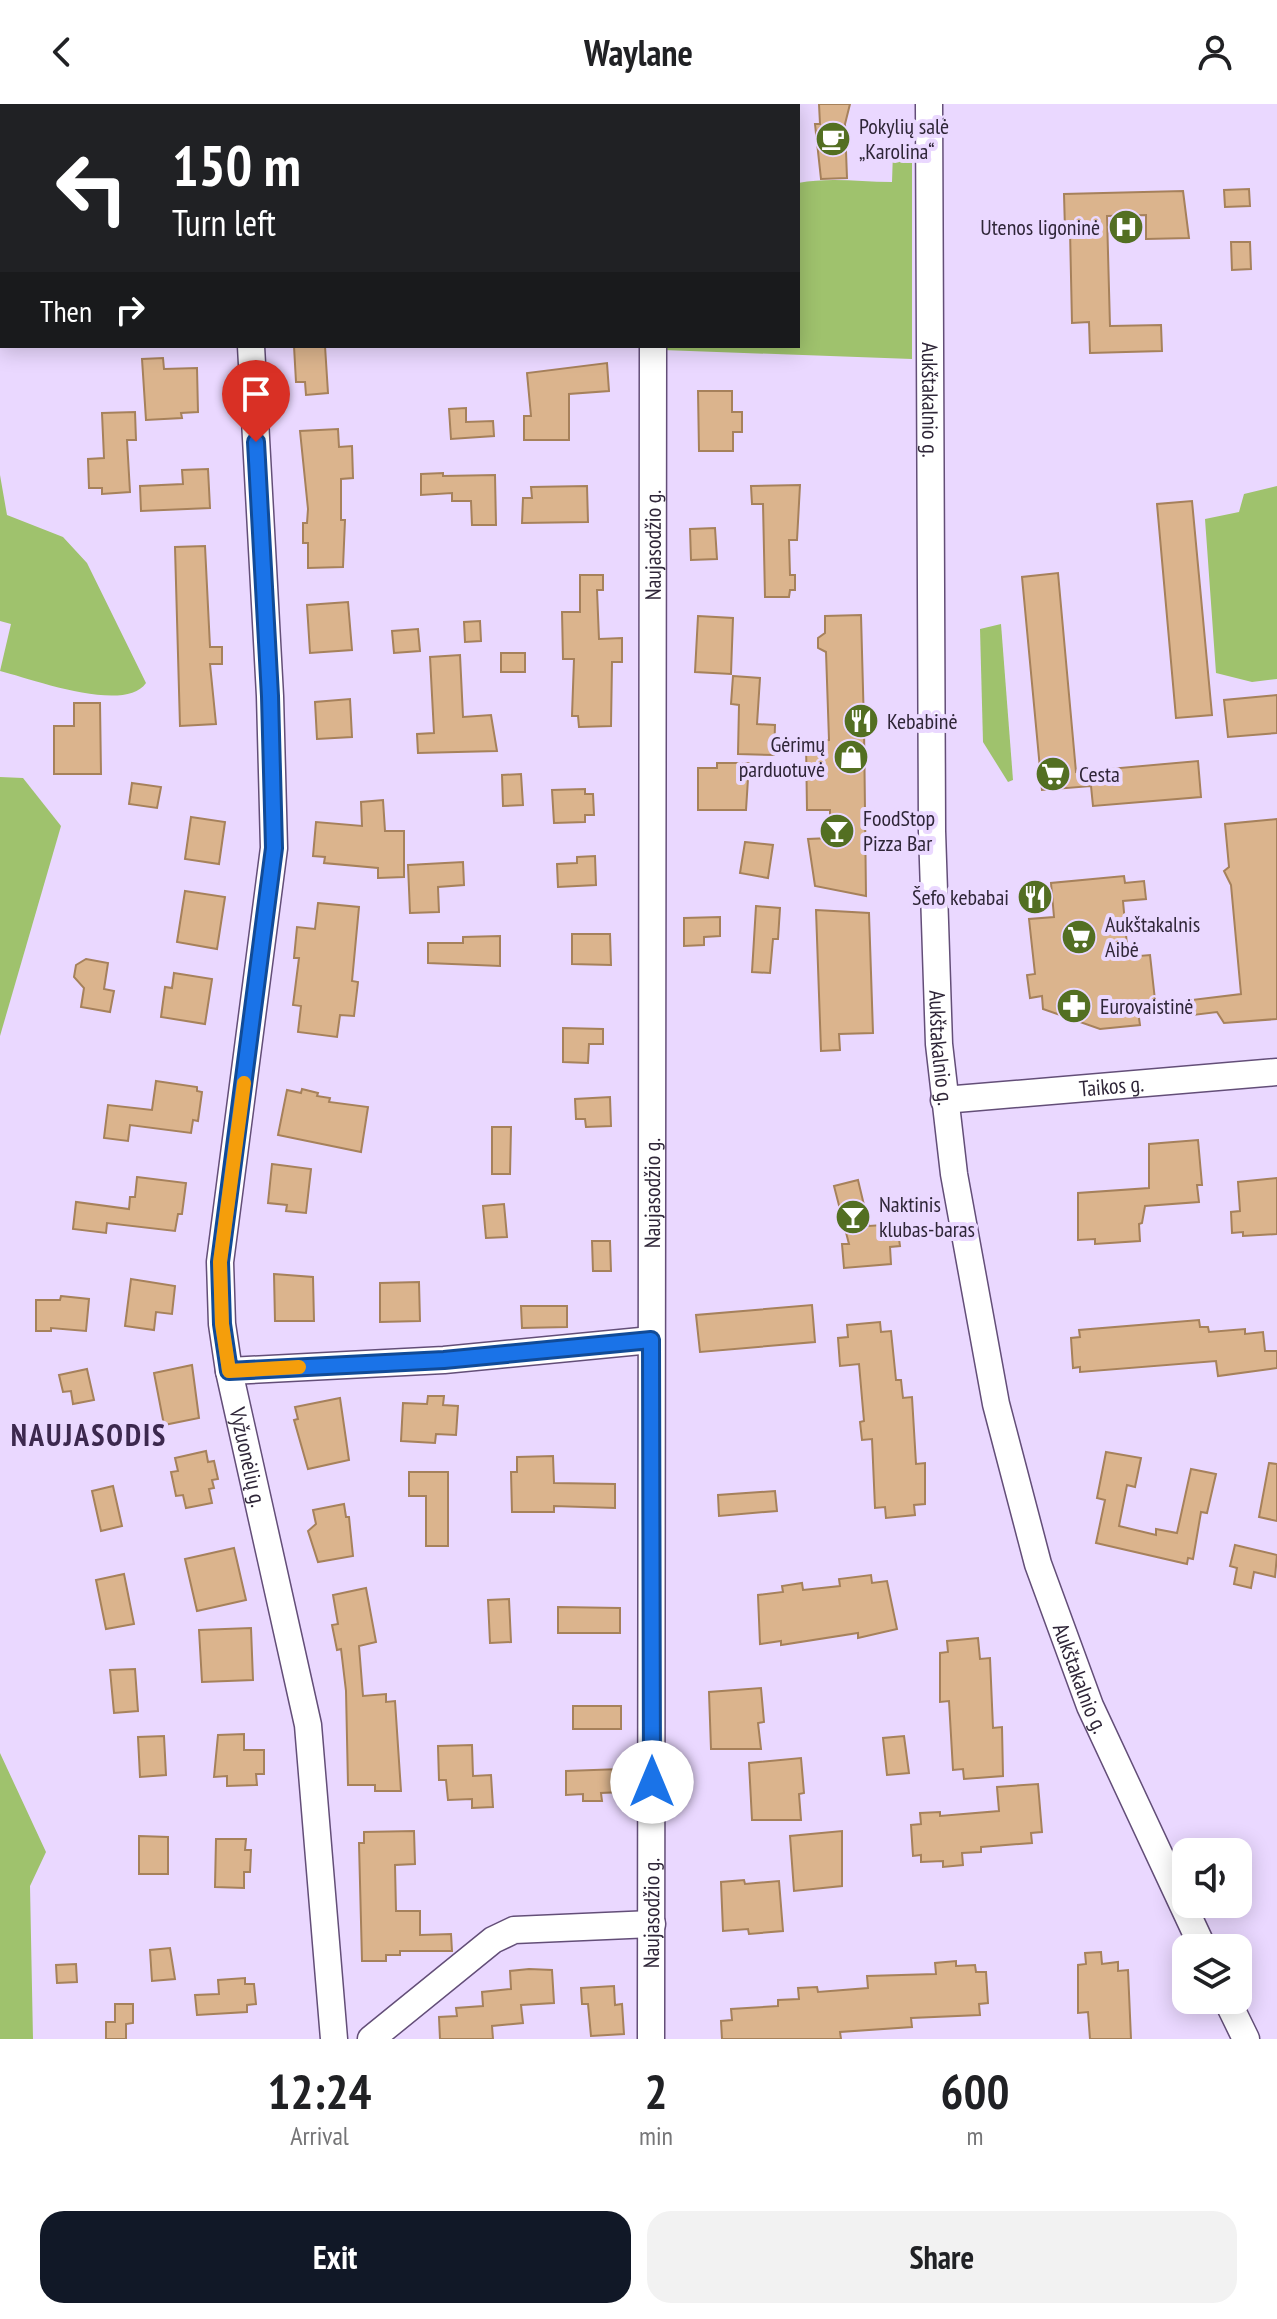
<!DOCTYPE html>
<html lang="en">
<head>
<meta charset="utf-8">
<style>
	:root { --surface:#fff; --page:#f2f2f2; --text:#202124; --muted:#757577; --accent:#111827 }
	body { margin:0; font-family:"PT Sans Narrow",sans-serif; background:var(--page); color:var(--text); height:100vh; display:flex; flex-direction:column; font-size:30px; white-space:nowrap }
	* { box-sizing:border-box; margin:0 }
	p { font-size:26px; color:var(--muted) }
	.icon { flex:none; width:44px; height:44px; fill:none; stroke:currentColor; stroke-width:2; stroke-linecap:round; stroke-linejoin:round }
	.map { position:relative; height:1935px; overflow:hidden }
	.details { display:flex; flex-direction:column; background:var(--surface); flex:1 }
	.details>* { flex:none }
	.banner { position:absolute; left:0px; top:0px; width:800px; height:244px; box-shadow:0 4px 20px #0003; background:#202124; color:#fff; overflow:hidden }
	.controls { position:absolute; left:1172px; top:1734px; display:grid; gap:16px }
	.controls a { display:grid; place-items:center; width:80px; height:80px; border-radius:16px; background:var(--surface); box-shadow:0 4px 20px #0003; font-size:40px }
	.pin { position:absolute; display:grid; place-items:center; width:68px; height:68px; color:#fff; margin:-82px -34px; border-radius:50% 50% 50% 0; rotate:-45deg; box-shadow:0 0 8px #0007 }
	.pin .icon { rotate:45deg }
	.me { position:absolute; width:88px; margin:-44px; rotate:0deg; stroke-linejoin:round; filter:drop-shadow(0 0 6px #0008) }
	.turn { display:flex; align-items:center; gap:28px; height:168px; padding:0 40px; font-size:36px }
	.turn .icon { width:104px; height:104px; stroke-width:2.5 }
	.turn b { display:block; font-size:56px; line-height:68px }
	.then { display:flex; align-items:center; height:76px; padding:0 40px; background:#0003; gap:16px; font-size:30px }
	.eta { display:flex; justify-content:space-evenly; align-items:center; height:136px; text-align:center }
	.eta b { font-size:48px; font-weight:700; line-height:56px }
	.primary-button { display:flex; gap:16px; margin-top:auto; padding:16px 40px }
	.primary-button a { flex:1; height:92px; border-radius:24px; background:var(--accent); color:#fff; font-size:32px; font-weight:700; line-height:92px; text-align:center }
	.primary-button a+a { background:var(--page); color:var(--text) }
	header { display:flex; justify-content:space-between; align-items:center; height:104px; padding:0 40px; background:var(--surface); font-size:36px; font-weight:700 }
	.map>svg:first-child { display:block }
</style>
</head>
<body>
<header><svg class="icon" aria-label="back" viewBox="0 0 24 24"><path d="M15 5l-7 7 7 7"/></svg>Waylane<svg class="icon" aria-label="person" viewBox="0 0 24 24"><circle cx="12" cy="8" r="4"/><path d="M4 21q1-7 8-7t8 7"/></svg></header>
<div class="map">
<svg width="1277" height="1935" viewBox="0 0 1277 1935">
	<rect width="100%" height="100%" fill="#ead8ff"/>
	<!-- green -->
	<g fill="#9fc26d">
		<path d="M902 44 912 46V255L663 246V242H798V79C831 73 859 78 892 78L893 48Z"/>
		<path d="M0 371 7 411 63 433 87 459 146 579C125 610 32 575 0 567L11 520 0 517Z"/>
		<path d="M1277 382V575L1252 578 1216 569 1205 415 1239 408 1244 390Z"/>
		<path d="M1001 520 1013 676 1008 678 983 638 980 525Z"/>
		<path d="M0 673 23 674 61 722 0 932Z"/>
		<path d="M0 1649 46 1748 30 1782 33 1935H0Z"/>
	</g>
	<!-- building -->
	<g fill="#dbb48d" stroke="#a6815b" stroke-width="2">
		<path d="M819 0H850L845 20 847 74 821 75 815 20H820Z"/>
		<path d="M1249 85 1250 102 1225 103 1224 86Z"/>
		<path d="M1183 87 1189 134 1146 135V111L1107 112 1110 222 1161 221 1162 247 1090 249 1089 218 1072 219 1070 126H1065L1064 90Z"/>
		<path d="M1231 138H1250L1251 165 1232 166Z"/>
		<path d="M294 242H325L328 289 306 291 305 278H296Z"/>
		<path d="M163 254 164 265 197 264 198 308 181 309 182 314 146 316 142 255Z"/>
		<path d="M607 259 609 287 569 290V336H524V312H531L527 269Z"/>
		<path d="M698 287H732V308H742V328H733V347H699Z"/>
		<path d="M466 304V318L493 317 494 332 451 335 449 305Z"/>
		<path d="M135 308 136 336H127L130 388 102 390V384H89L88 355 104 354 102 309Z"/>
		<path d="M338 325 339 343 352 342 353 374 341 375V416H345L343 463 308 464V439H303V419H307L308 405 300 327Z"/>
		<path d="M208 365 210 404 141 407 140 382 183 380 182 366Z"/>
		<path d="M443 369V372L495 371 496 421H472L471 397H452V389L421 391V370Z"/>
		<path d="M800 381 797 436H789L790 471H795V486H790L789 493H765L763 400H752L751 382Z"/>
		<path d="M587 382 588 418 522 419 523 394H532L531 383Z"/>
		<path d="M1192 397 1212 611 1176 614 1157 400Z"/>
		<path d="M715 424 717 455 691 456 690 425Z"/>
		<path d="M205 442 210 543H222V560H210L216 620 180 622 175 443Z"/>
		<path d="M1058 469 1076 668 1198 657 1201 693 1093 702 1091 682 1042 686 1022 473Z"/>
		<path d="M580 471H603V486H597L599 535 622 534V558H612L611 622 579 623 578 612H572L574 555H563L562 508H580Z"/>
		<path d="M348 498 352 546 310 549 307 501Z"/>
		<path d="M861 511 864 622 866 792 815 782 808 735 830 734V706H807L806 637 829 636 826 548 818 544V534L825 529V512Z"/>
		<path d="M698 512 733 514 731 570 695 568Z"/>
		<path d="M480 517 481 537 465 538 464 518Z"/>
		<path d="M418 525 420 547 394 549 392 527Z"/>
		<rect x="501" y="549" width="24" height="19"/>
		<path d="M460 551 463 613 491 611 497 647 418 649 417 630 434 629 430 553Z"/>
		<path d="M733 572 760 574 757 620 775 621 774 651 738 650 739 601 731 600Z"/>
		<path d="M1277 591V629L1228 633 1224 596Z"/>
		<path d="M350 595 352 633 317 635 315 598Z"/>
		<path d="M74 599H100L101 670H54V622H74Z"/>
		<path d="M717 659H749L746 706H698V664H717Z"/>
		<path d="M521 670 523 701 503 702 502 671Z"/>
		<path d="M132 679 161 683 157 704 129 700Z"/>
		<path d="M585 685V690H593L594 711H585V718L554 719 552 686Z"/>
		<path d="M383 696 385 727H404V773L378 774V764L324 759 325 753 313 752 316 718 362 722 361 698Z"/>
		<path d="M191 713 225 718 219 760 185 755Z"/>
		<path d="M1277 715V915L1224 919 1217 908 1185 912 1183 897 1241 890 1231 781 1224 767 1229 763 1225 720Z"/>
		<path d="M745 738 773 741 768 774 740 769Z"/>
		<path d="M595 752 596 781 558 783 557 760 577 759V753Z"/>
		<path d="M463 758 464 781 438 783 439 808 410 809 408 761Z"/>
		<path d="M1124 772 1125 779 1144 777 1146 795 1123 797 1128 853 1150 851 1156 905 1138 907 1140 921 1100 925 1043 905 1042 892 1030 894 1027 871 1035 870 1029 815 1054 813 1051 779Z"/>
		<path d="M185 787 225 793 217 845 177 838Z"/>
		<path d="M318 799 359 803 352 877 358 878 354 912 340 911 337 933 298 928 301 902 293 901 299 854H294L297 823 315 825Z"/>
		<path d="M756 802 780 804 778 835H773L770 869 752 868Z"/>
		<path d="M816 806 869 809 873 929 839 930 840 946 821 947Z"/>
		<path d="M720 813V832L704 833V841L684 842V814Z"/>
		<path d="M572 830H610L611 861 572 860Z"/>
		<path d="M500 832V862L428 859V839H463V833Z"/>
		<path d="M86 855 108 859 104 885 114 887 110 908 81 903 84 884 74 873 76 861Z"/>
		<path d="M174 869 212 875 205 920 161 913 165 883 172 884Z"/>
		<path d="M563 924 603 925V940H589L588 959 563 958Z"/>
		<path d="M156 977 197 983V987L202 988 198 1017 193 1016 191 1029 130 1021 128 1037 104 1034 108 1001 152 1006Z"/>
		<path d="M302 985 318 989 317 992 330 994 329 998 368 1003 361 1048 278 1031 287 986 301 989Z"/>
		<path d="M610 993 611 1022 586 1023 585 1015H576L575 995Z"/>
		<path d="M492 1023H511L510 1070H492Z"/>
		<path d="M1198 1036 1202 1081H1197L1199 1098 1145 1102 1142 1119 1139 1120 1140 1137 1095 1140V1135L1078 1136V1089L1149 1084V1040Z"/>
		<path d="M272 1060 311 1065 306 1109 286 1107 287 1101 268 1099Z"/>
		<path d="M137 1073 186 1079 182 1110H178L175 1127 107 1119 106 1129 73 1125 76 1098 129 1105 130 1093H135Z"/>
		<path d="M1277 1074V1130L1243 1132V1128L1232 1129 1231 1108 1240 1107 1238 1078Z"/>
		<path d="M858 1076 869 1122 897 1120 900 1142 890 1143 891 1160 844 1164 842 1140H849L834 1082Z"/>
		<path d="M504 1100 507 1133 486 1134 483 1102Z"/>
		<path d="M592 1137H610L611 1167H593Z"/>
		<path d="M274 1170 313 1173 314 1217H275Z"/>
		<path d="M131 1175 175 1182 172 1210 156 1208 154 1226 125 1222Z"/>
		<path d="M419 1178 420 1217 380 1218V1179Z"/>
		<path d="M61 1192 89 1195 86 1227 51 1224V1227H36V1196H60Z"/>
		<path d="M812 1201 815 1238 700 1248 696 1211Z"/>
		<path d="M521 1202H567V1223L522 1224Z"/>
		<path d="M1199 1216 1200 1223H1208L1209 1228 1245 1225V1230L1263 1228 1265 1247H1277V1264L1218 1272 1216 1257 1080 1268V1263L1073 1264 1071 1234 1080 1233 1079 1226Z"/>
		<path d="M880 1218 881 1228 891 1227 896 1276H901L903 1294 912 1293 916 1360 925 1359V1400L914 1401 915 1411 886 1414 885 1403 875 1404 872 1335 862 1336 860 1318 864 1317 859 1260 840 1262 838 1234 848 1233 847 1221Z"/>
		<path d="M192 1261 199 1314 164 1321 154 1269Z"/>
		<path d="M87 1265 94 1296 73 1300 71 1287 63 1288 59 1271Z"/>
		<path d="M428 1292H444L443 1301 458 1302 456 1331 436 1330 435 1339 401 1337 403 1299 427 1300Z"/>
		<path d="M340 1294 349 1356 308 1365 294 1316 298 1315 295 1303Z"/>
		<path d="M206 1347 208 1358 214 1357 218 1375 212 1376 214 1384 209 1385 212 1399 186 1404 183 1391 176 1392 171 1368 178 1367 175 1354Z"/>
		<path d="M1106 1348 1141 1354 1135 1383 1127 1381 1119 1422 1156 1431V1425L1177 1429 1191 1365 1216 1370 1207 1409 1201 1408 1193 1455 1188 1454 1187 1460 1096 1439 1105 1396 1097 1394Z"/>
		<path d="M553 1352 554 1379 615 1380V1404L554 1402V1408H512L511 1368H517V1353Z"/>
		<path d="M1269 1359 1277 1360V1417L1259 1413Z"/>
		<path d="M409 1368H448V1442H426V1392H409Z"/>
		<path d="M113 1382 122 1422 101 1427 92 1387Z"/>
		<path d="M775 1387 777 1407 719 1412 718 1391Z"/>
		<path d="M344 1400 346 1413H349L353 1452 318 1458 308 1427 316 1420 313 1406Z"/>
		<path d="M1235 1441 1277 1451 1275 1473 1254 1468 1251 1484 1234 1480 1237 1464 1230 1462Z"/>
		<path d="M234 1444 246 1496 197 1507 185 1455Z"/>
		<path d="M124 1470 134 1520 106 1525 96 1476Z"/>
		<path d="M871 1471 872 1479 887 1477 897 1525 858 1534V1529L781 1541V1537L760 1540 758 1491 783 1488 782 1482 802 1479 803 1486 840 1482 839 1475Z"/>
		<path d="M366 1484 376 1538 359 1542 363 1592 386 1590V1598L395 1597 401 1687H375V1681H348L346 1587 341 1545 337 1546 332 1521 338 1520 333 1491Z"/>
		<path d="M509 1495 511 1538 490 1539 488 1496Z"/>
		<path d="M558 1503 620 1504V1529H558Z"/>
		<path d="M251 1524 253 1576 202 1578 199 1526Z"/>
		<path d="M978 1534 980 1555 990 1554 993 1624 1002 1623 1003 1672 964 1675 963 1665 953 1666 949 1597 940 1598V1549L948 1548 947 1537Z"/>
		<path d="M135 1565 138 1607 114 1609 110 1566Z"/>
		<path d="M761 1584 764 1618 758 1619 761 1645H711L709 1588Z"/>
		<rect x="573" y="1602" width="48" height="23"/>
		<path d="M244 1630V1646H264V1670H256L257 1681 227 1682V1672L214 1673 218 1631Z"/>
		<path d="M164 1632 166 1671 140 1673 138 1633Z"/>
		<path d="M904 1632 909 1669 887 1671 883 1634Z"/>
		<path d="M472 1641 473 1672 491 1671 493 1703 472 1704V1695L448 1696 446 1676H439L438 1642Z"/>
		<path d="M801 1654 804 1689 799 1690 801 1716H752L749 1659Z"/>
		<path d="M621 1665 622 1688 601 1689 602 1697H583V1690L566 1691V1667Z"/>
		<path d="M1038 1680 1042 1728 1031 1729 1032 1739 981 1743V1748L962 1749 963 1761 943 1763V1757L921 1758V1751L913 1752 911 1721 921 1720 920 1709 940 1708V1712L999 1707 997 1683Z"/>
		<path d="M414 1727 415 1760 395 1761 396 1807H420V1831L451 1830 452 1847H400V1851H386V1857H362L359 1739H364V1728Z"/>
		<path d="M842 1727V1782L794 1787 790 1732Z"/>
		<path d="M139 1732 168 1733V1770H139Z"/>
		<path d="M216 1735H246L245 1746H251L250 1768H244V1784L215 1783Z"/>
		<path d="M744 1776 745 1780 779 1777 783 1827 749 1830 748 1825 723 1827 721 1778Z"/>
		<path d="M170 1844 175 1875 152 1877 150 1846Z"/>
		<path d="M1101 1848 1102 1860 1118 1858V1867L1128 1866 1131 1935H1090L1088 1908 1078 1909V1861L1086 1860 1085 1849Z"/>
		<path d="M956 1857V1862L975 1861 976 1868H986L988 1899 979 1900 980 1911 911 1914 912 1923 840 1928 841 1935H722L721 1917 732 1916 731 1905 778 1902V1896L799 1895 798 1884 817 1883 818 1888 868 1884 867 1872 936 1870 935 1859Z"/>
		<path d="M76 1860 77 1878 57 1879 56 1861Z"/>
		<path d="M529 1865 552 1866 554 1899 521 1901 523 1919 492 1922 493 1935H440L439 1913 457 1912 456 1904 483 1902 482 1888 511 1885 510 1867Z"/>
		<path d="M245 1874V1880H254L256 1900 247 1901V1908L197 1911 195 1891 219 1890 218 1876Z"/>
		<path d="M614 1882 615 1901 622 1900 624 1930 591 1932 588 1900H582L581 1884Z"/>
		<path d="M115 1900H133V1919L126 1920V1935H106V1918H115Z"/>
	</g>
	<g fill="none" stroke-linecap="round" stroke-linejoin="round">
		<defs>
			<g id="minor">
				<path d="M239 0 240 2"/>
				<path id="s1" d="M929 0 932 727 939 940 954 1070 996 1300 1038 1460 1090 1602 1203 1844"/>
				<path d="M654 2V0"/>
				<path id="s2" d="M251 242 270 592 274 744 220 1158 222 1220 229 1267 308 1621 334 1935"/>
				<path id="s3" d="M944 996 1277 968"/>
				<path d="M229 1267 444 1256 651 1236"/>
				<path d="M1227 1896 1246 1935"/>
				<path d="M371 1935 493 1836 514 1826 652 1820"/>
				<path id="s4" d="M651 1935 653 242"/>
			</g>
		</defs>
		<!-- minor casing -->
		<use href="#minor" stroke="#634e78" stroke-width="29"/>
		<!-- minor -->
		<use href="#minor" stroke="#fff" stroke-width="26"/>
	</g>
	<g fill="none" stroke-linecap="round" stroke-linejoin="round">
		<defs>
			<path id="route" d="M256 338 270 592 274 744 220 1158 222 1220 229 1267 444 1256 651 1236 652 1678"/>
		</defs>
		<!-- route casing -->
		<use href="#route" stroke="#114b97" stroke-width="20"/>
		<!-- route -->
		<use href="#route" stroke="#1a73e8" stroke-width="14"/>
		<!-- slow -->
		<path stroke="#f59e0b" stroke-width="14" d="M244 979 220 1158 222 1220 229 1267 299 1263"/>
	</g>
	<!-- icons -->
	<defs>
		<symbol id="cafe-disc" viewBox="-11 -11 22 22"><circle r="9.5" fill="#536f22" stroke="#ead8ff"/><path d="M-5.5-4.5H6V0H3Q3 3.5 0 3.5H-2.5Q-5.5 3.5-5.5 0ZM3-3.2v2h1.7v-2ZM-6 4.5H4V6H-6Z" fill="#fff"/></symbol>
		<symbol id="hospital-disc" viewBox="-11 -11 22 22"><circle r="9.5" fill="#536f22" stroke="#ead8ff"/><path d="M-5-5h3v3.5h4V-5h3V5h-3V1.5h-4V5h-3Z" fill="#fff"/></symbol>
		<symbol id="restaurant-disc" viewBox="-11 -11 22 22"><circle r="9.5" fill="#536f22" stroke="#ead8ff"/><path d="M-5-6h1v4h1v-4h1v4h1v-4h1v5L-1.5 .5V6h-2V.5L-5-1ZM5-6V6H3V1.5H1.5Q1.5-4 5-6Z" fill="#fff"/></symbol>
		<symbol id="shop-disc" viewBox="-11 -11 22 22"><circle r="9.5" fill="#536f22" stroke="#ead8ff"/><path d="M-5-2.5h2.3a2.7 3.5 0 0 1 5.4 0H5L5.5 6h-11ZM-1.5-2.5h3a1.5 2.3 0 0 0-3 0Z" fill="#fff"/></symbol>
		<symbol id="supermarket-disc" viewBox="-11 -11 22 22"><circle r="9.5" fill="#536f22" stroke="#ead8ff"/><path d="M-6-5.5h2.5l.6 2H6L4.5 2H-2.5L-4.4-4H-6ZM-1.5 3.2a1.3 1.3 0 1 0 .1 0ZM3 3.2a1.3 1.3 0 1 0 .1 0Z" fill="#fff"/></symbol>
		<symbol id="bar-disc" viewBox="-11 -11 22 22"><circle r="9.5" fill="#536f22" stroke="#ead8ff"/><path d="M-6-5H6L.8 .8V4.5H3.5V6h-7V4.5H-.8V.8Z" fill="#fff"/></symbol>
		<symbol id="pharmacy-disc" viewBox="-11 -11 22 22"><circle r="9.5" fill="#536f22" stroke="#ead8ff"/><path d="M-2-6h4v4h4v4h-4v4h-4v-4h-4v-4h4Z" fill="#fff"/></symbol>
	</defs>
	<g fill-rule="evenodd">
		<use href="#cafe-disc" x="813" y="15" width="40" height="40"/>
		<use href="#hospital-disc" x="1106" y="103" width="40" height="40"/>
		<use href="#restaurant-disc" x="841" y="597" width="40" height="40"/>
		<use href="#shop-disc" x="831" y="633" width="40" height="40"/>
		<use href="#supermarket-disc" x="1033" y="650" width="40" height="40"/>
		<use href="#bar-disc" x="817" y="707" width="40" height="40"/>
		<use href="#restaurant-disc" x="1015" y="773" width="40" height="40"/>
		<use href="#supermarket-disc" x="1059" y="813" width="40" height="40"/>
		<use href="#pharmacy-disc" x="1054" y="882" width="40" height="40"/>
		<use href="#bar-disc" x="833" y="1093" width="40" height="40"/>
	</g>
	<g text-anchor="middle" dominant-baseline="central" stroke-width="8" stroke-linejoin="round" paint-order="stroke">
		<!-- poi labels -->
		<g font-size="22" fill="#2f2638" stroke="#ead8ff" text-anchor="start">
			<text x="859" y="22">Pokylių salė<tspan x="859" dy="25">„Karolina“</tspan></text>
			<text x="1100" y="123" text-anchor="end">Utenos ligoninė</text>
			<text x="887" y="617">Kebabinė</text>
			<text x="825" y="640" text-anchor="end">Gėrimų<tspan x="825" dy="25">parduotuvė</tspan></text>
			<text x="1079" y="670">Cesta</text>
			<text x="863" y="714">FoodStop<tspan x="863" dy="25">Pizza Bar</tspan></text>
			<text x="1009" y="793" text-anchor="end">Šefo kebabai</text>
			<text x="1105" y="820">Aukštakalnis<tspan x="1105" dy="25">Aibė</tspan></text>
			<text x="1100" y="902">Eurovaistinė</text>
			<text x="879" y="1100">Naktinis<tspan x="879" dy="25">klubas-baras</tspan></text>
		</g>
		<!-- street labels -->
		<g font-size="22" fill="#2f2638" stroke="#ead8ff">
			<text stroke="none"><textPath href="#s1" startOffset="296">Aukštakalnio g.</textPath></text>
			<text stroke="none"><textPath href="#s4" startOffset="1494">Naujasodžio g.</textPath></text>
			<text stroke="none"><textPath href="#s1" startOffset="944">Aukštakalnio g.</textPath></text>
			<text stroke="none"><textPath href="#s3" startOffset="168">Taikos g.</textPath></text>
			<text stroke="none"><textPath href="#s4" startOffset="846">Naujasodžio g.</textPath></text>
			<text stroke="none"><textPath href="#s2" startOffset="1118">Vyžuonėlių g.</textPath></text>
			<text stroke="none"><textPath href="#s1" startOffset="1592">Aukštakalnio g.</textPath></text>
			<text stroke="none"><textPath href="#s4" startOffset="126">Naujasodžio g.</textPath></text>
		</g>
		<!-- district labels -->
		<g font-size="30" font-weight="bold" letter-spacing="2" fill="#3c284e" stroke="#ead8ff">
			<text x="89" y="1330">NAUJASODIS</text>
		</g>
	</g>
</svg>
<div class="controls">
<a><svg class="icon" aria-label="sound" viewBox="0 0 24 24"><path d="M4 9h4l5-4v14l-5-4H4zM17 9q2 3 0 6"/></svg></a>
<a><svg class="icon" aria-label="layers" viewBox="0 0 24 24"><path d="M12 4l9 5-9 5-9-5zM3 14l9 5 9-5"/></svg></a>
</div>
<div class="pin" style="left:256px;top:338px;background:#d93025"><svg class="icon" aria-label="arrive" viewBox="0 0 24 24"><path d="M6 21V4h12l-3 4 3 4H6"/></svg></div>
<svg class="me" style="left:652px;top:1678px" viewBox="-20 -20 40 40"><circle r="19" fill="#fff"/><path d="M0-13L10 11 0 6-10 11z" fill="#1a73e8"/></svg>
<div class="banner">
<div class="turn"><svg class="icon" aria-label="left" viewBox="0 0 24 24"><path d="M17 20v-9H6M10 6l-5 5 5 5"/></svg><div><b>150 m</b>Turn left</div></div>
<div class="then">Then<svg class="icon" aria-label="right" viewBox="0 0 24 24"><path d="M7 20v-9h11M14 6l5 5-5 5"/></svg></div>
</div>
</div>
<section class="details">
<div class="eta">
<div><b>12:24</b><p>Arrival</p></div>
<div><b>2</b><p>min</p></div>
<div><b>600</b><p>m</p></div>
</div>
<div class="primary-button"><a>Exit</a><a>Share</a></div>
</section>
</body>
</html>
